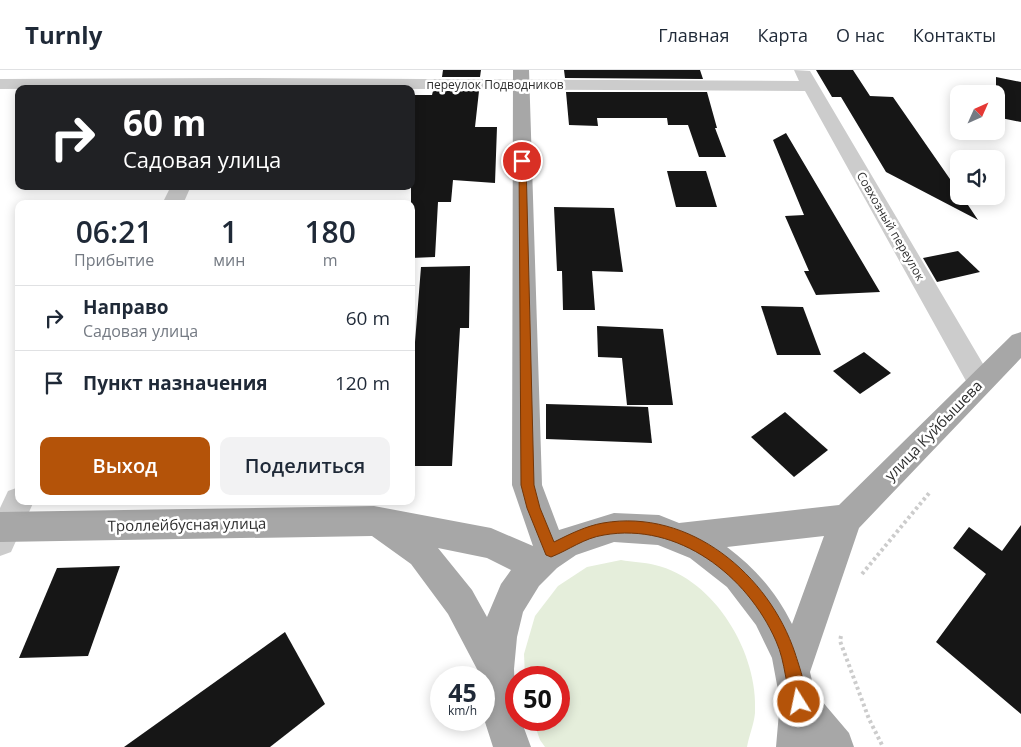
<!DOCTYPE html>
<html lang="ru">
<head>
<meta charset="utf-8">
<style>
	:root { --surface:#fff; --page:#f2f2f3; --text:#1f2937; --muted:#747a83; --line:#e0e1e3; --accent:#b45309 }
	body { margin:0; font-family:"Open Sans",sans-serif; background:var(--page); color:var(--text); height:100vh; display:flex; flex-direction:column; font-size:19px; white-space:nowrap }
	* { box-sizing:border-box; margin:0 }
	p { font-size:16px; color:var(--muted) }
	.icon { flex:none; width:28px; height:28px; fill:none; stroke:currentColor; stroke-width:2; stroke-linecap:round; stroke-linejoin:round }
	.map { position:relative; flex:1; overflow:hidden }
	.side { position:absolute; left:15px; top:130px; width:400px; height:305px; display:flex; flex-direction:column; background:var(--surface); border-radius:10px; box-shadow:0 2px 12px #0003 }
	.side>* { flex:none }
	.banner { position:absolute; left:15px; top:15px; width:400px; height:105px; border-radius:10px; box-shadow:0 2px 12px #0003; background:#202124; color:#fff; overflow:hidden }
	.needle { width:32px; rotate:45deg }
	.buttons { position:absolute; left:950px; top:15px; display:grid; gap:10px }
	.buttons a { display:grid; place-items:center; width:55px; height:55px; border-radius:10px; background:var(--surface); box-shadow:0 2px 12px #0003; font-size:25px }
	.speed { position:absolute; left:430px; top:596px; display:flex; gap:10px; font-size:25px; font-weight:700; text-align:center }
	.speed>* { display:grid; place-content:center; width:65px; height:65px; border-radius:50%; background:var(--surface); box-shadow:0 2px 12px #0003; line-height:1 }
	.speed small { font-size:12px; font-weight:400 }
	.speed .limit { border:8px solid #d22; background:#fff; color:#111 }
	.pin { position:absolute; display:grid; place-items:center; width:42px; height:42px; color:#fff; margin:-21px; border:2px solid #fff; border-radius:50%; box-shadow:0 1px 5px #0007 }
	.me { position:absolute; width:55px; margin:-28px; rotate:350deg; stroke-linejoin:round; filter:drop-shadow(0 0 4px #0008) }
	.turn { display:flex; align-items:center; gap:18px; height:105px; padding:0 25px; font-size:22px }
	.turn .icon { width:65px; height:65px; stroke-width:2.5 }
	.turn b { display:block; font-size:35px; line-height:42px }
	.eta { display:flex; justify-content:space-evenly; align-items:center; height:85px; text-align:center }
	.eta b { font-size:30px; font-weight:600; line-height:35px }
	.cta { display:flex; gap:10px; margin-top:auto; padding:10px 25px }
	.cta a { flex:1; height:58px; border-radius:10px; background:var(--accent); color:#fff; font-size:20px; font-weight:600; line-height:58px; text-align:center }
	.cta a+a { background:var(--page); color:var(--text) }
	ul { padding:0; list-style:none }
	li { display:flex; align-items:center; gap:15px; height:65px; padding:0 25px; border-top:1px solid var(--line) }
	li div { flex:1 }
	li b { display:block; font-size:19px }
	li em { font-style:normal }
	header { display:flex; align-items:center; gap:30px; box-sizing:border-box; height:70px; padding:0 25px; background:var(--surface); border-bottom:1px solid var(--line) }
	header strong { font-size:24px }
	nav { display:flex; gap:28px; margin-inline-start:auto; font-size:18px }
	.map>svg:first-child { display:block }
</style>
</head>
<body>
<header>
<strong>Turnly</strong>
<nav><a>Главная</a><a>Карта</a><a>О нас</a><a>Контакты</a></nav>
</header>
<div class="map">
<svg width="1021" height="677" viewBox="0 0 1021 677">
	<rect width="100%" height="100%" fill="#fff"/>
	<!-- green -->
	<path fill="#e5eedb" d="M621 490C632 492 644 492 655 495 715 509 759 584 755 643 754 654 749 666 747 677H545L540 670 533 650H559V608L525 607 524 584 535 546 558 516 587 497Z"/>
	<!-- building -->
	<g fill="#161616">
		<path d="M443 0H481L480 7H442Z"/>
		<path d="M564 0H700L703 9 565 8Z"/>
		<path d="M816 0H853L870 26 893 27 959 122V126H962L978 150 886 102 841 27H832Z"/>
		<path d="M996 7 1021 12V52L996 47Z"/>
		<path d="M433 21H479L475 57H497L495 113 453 110 451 132H438L435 187 411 188V25H432Z"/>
		<path d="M566 22H707L717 58H715L726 87H699L688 55H668L667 48H597L598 56 569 55Z"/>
		<path d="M786 63 880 222 816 225 804 201H809L785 146 804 145 773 70Z"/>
		<path d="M667 101H706L717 137H676Z"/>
		<path d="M554 137 614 138 623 202 592 201 595 240H563L562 201H557Z"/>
		<path d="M958 181 980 202 937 212 923 188Z"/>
		<path d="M470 196 469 258H460L452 396H411V272H415L421 197Z"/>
		<path d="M761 236 803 237 821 285H777Z"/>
		<path d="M597 256 663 259 673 335H627L622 288 598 287Z"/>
		<path d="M864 282 891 303 860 324 833 301Z"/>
		<path d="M546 334 648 337 652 373 546 369Z"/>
		<path d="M785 342 828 380 794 407 751 367Z"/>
		<path d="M1021 455V644L936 572 986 504 953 478 969 457 1002 481Z"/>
		<path d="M120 496 88 586 19 588 57 498Z"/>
		<path d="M285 562 325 634 270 677H124Z"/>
	</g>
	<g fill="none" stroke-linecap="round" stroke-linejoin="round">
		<!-- path -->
		<g stroke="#ccc" stroke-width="4" stroke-dasharray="3 3" stroke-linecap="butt">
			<path d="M862 504 930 422"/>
			<path d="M841 566 840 571 869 649 883 677"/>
		</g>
		<!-- minor -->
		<g fill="#ccc" fill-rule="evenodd">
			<path d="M794 0 810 1 989 304 993 312 989 320 980 323 971 320 805 21 234 18 0 19V9L234 8 799 11Z"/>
			<path d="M171 116H191L183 134H162Z"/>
			<path d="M19 417V431H34L11 482 0 486V438L8 421Z"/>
		</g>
		<!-- major -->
		<path fill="#a7a7a7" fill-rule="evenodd" d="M513 0H529L542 415 559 460 614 443 659 445 679 453 839 435 1012 265 1021 262V288L859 458 810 602 815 623 849 663 854 677H776L780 631 772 588 756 555 727 517 690 488 658 475 614 472 576 485 557 498 539 516 523 542 517 567 514 599 516 650H521L531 677H493L484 649V608H478V601L448 544 411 494 372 466 0 472V442L374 436 491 458 533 476 512 415ZM824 466 792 554C776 522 756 499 727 477ZM438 478 487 488 511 500 501 514 487 547 472 520Z"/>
	</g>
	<!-- route -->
	<path fill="#b45309" stroke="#753606" d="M519 89 526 91 534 415 540 438 554 472C570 464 586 456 603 453 690 438 769 505 795 583 799 596 810 625 804 638L799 640 794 638C785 617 786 593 776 571 747 505 678 452 604 465 584 468 569 480 551 487L546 485 527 438 521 415Z"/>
	<g text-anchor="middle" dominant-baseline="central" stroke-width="5" stroke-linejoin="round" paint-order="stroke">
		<!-- far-street labels -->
		<g font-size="12" fill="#2f2f2f" stroke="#fff">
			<text x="495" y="14">переулок Подводников</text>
			<text transform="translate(891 156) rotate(60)">Совхозный переулок</text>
		</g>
		<!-- street labels -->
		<g font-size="15" fill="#2f2f2f" stroke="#fff">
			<text transform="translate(933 360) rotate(-46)">улица Куйбышева</text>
			<text transform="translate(187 454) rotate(-1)">Троллейбусная улица</text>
		</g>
	</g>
</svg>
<div class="buttons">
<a><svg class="needle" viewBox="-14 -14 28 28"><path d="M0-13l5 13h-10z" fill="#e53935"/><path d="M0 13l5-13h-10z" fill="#747a83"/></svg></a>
<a><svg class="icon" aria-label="sound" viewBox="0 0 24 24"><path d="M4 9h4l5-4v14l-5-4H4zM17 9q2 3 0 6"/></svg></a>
</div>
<div class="speed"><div>45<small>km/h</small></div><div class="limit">50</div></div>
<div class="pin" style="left:522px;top:91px;background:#d93025"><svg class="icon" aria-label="arrive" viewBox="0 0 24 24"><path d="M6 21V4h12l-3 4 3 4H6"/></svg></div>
<svg class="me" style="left:799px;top:632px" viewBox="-20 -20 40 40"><circle r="17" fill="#b45309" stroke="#fff" stroke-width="3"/><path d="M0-11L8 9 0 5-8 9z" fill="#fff"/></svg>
<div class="banner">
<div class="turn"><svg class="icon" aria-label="right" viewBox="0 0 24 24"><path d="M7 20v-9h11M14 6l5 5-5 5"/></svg><div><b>60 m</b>Садовая улица</div></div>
</div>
<section class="side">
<div class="eta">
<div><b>06:21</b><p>Прибытие</p></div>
<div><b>1</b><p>мин</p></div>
<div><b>180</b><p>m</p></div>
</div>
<ul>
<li><svg class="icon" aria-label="right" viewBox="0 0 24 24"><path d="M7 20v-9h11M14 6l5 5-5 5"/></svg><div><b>Направо</b><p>Садовая улица</p></div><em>60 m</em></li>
<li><svg class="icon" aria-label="arrive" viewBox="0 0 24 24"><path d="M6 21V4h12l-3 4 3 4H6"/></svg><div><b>Пункт назначения</b></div><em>120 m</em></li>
</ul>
<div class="cta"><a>Выход</a><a>Поделиться</a></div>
</section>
</div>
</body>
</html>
